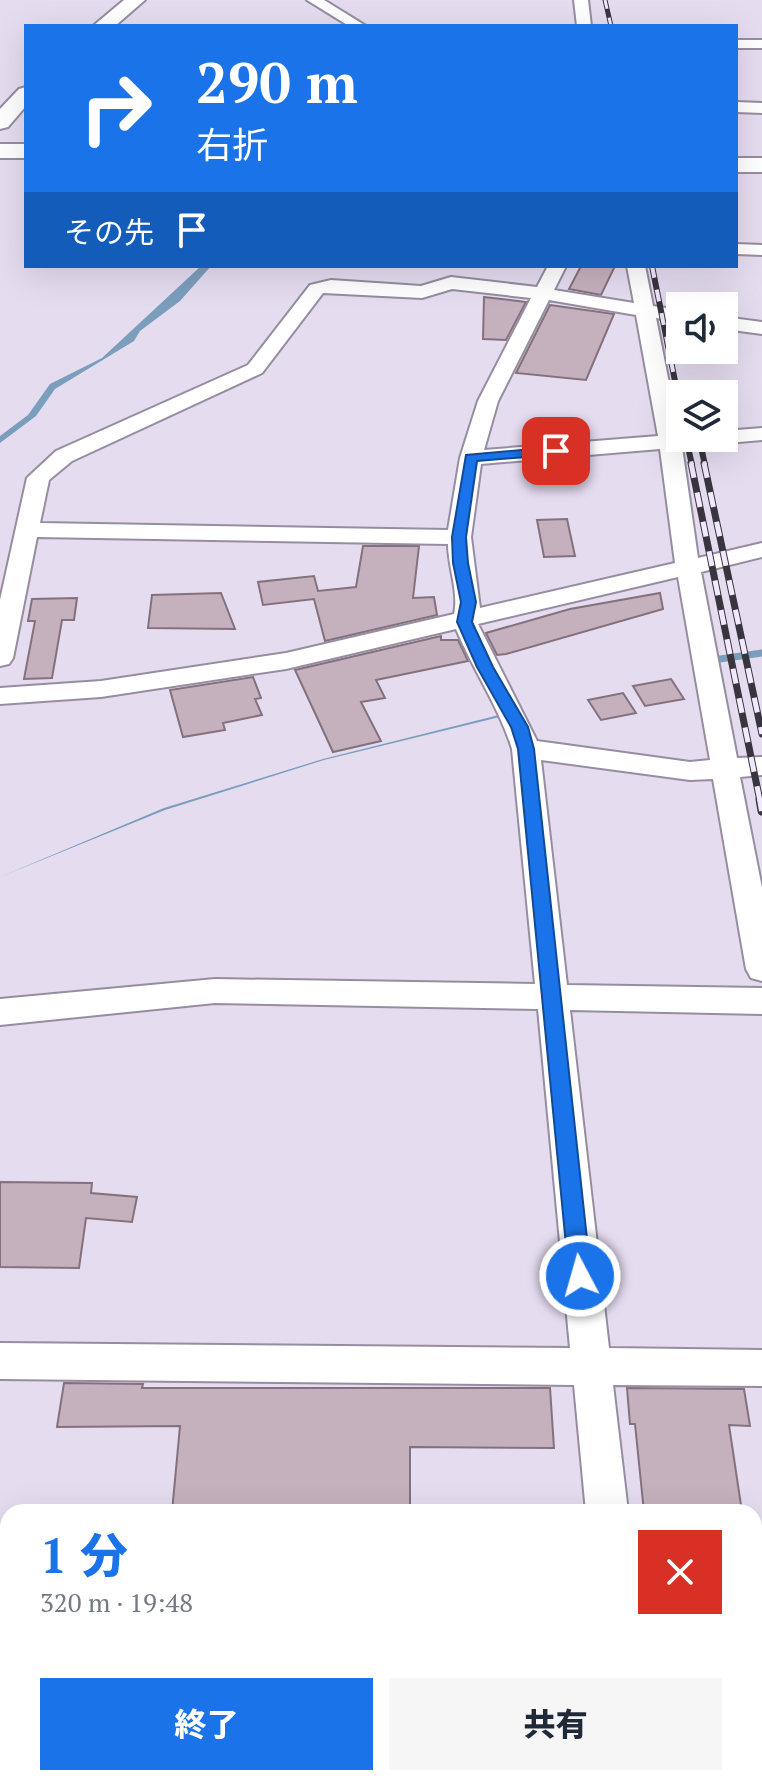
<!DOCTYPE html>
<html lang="ja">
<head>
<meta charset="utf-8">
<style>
	:root { --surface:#fff; --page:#f6f6f7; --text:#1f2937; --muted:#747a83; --accent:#1a73e8 }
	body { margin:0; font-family:"PT Serif","Noto Sans JP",serif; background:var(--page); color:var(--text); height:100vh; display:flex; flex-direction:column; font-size:30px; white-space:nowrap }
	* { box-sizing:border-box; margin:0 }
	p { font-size:26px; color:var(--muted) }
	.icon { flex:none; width:44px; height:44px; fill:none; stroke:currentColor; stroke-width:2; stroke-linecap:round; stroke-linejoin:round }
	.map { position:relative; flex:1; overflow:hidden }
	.details { position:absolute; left:0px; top:1504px; width:762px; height:282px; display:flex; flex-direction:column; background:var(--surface); border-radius:24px 24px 0 0; box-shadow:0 8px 32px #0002 }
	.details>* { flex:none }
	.guide { position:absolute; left:24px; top:24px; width:714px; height:244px; border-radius:0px; box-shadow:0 8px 32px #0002; background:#1a73e8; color:#fff; overflow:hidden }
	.tools { position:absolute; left:666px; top:292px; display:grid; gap:16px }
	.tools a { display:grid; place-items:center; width:72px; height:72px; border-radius:0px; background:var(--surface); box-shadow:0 8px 32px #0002; font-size:40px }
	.pin { position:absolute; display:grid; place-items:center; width:68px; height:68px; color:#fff; margin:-34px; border-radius:16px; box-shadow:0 4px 12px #0006 }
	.me { position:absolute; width:88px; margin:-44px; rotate:354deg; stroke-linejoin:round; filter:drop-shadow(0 0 6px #0008) }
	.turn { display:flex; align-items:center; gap:28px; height:168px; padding:0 40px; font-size:36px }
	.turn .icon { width:104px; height:104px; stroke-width:2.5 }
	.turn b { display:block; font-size:56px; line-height:68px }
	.then { display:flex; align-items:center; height:76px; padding:0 40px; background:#0003; gap:16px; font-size:30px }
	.round { display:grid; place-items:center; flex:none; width:84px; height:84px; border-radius:0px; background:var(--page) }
	.overview { display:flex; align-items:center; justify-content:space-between; height:136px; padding:0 40px }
	h1 { font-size:48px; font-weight:800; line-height:60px; color:var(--accent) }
	.button { display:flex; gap:16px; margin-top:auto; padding:16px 40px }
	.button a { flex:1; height:92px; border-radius:0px; background:var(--accent); color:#fff; font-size:32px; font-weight:800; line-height:92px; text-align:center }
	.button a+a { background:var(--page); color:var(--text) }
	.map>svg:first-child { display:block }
</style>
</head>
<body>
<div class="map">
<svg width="762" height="1785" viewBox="0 0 762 1785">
	<rect width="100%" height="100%" fill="#e5dcf0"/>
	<!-- water -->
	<g fill="#7b9ebd">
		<path d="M201 266H211L180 301 140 331 134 341 55 389 36 416 0 443V436L28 415 50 384 102 358Z"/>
		<path d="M507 713 508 715 324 760 165 810 0 877 164 808 323 759Z"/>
	</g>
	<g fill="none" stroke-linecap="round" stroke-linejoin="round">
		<!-- stream -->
		<path stroke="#7b9ebd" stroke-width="7" d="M706 661 762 653"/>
	</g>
	<!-- building -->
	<g fill="#c5b1be" stroke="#84717e" stroke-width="2">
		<path d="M581 266H615L601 295 569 289Z"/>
		<path d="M484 297 526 302 506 340 483 339Z"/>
		<path d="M550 305 614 314 586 380 516 373Z"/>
		<path d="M567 519 575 556 544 557 537 520Z"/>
		<path d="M363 546H419L413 598 434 597 437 615 325 641 314 599 263 605 258 582 314 576 318 591 356 587Z"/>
		<path d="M221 593 235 629 148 628 152 595Z"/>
		<path d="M660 593 663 609 506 654 497 655 486 633 570 609Z"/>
		<path d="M77 598 74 620H62L52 678 24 679 35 621H28L32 599Z"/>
		<path d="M441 636V640H458L468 661 376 680 385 698 361 702 381 741 333 752 295 670Z"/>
		<path d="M253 677 261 698 255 699 262 715 223 723 225 730 183 737 170 690Z"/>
		<path d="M671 679 684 699 645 706 633 686Z"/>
		<path d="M623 693 636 713 601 720 588 700Z"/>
		<path d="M0 1182 92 1183 91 1193 137 1197 132 1222 86 1218 79 1268 0 1267Z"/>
		<path d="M64 1383 143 1384 142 1388H550L554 1448 410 1447V1512H172L180 1426 57 1427Z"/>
		<path d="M627 1388 744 1389 750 1426 729 1425 742 1512H644L635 1424H630Z"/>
	</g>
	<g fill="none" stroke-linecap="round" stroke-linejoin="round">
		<defs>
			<path id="lane" d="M164 1778H188L187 1785H163Z"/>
			<g id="street">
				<path d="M307 0H324L366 26H349Z"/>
				<path d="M574 0H588L591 26H577Z"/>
				<rect x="736" y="40" width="26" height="8"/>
				<path d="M736 102 762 103V113L736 112Z"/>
				<path d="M736 244 762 245V255L736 254Z"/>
				<path d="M548 266H566L554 290 634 303 627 266H645L653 306 680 310V322L656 318 680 438H724V431L762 428V440L682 447 698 558 762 543V557L701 572 737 758 762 757V775L740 777 762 888V981L751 978 746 969 713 779 690 780 541 760 567 985 762 988V1014L570 1010 609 1348 762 1350V1386L613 1385 628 1512H586L574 1385 0 1379V1343L570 1348 538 1009 215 1003 0 1025V999L215 979 535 984 512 749C499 707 473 670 456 629L286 669 101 697 0 704V688L101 681 286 653 454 614C459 592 448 567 448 544L37 537 13 658 9 664 0 666V600L27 478 56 451 248 365 310 285 331 280 421 286 451 277 537 287ZM452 289 531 298 478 401 460 458 448 530 40 523 49 480 72 461 262 373 323 293 422 298ZM549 300 636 315 658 436 484 450 498 401ZM660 449 675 563 480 608 471 537 481 464ZM678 577 710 760 690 762 537 741 478 624Z"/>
				<path d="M724 317 762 322V334L724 329Z"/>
				<path d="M616 1778H662L663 1785H617Z"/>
			</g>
			<g id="secondary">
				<path d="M124 0H145L115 26H93Z"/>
				<path d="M26 87V106L8 127 0 129V109L19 89Z"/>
				<rect x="0" y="144" width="26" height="14"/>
				<rect x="736" y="158" width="26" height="14"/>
			</g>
		</defs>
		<!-- lane casing -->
		<use href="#lane" stroke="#968da0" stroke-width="4"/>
		<!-- street casing -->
		<use href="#street" stroke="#968da0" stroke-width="4"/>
		<!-- secondary casing -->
		<use href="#secondary" stroke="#968da0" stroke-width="4"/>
		<!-- lane -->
		<use href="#lane" fill="#fff" fill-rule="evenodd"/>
		<!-- street -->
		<use href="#street" fill="#fff" fill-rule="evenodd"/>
		<!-- secondary -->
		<use href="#secondary" fill="#fff" fill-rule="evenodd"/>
		<defs>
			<path id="rail-far3" d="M605 0 611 26"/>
			<g id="rail-far2">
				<path d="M652 266 680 406"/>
				<path d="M686 438 692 465"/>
				<path d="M699 438 705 465"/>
			</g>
			<g id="rail-far1">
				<path d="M691 463 760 801"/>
				<path d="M704 463 762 734"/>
			</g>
			<path id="rail" d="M760 799 762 811"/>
		</defs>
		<!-- rail-far3 casing -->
		<use href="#rail-far3" stroke="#39353e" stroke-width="5"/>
		<!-- rail-far2 casing -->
		<use href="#rail-far2" stroke="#39353e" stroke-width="6"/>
		<!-- rail-far1 casing -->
		<use href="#rail-far1" stroke="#39353e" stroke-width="7"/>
		<!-- rail casing -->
		<use href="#rail" stroke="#39353e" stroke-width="9"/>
		<!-- rail-far3 -->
		<use href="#rail-far3" stroke="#f3e9fe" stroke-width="3" stroke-dasharray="9" stroke-linecap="butt"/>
		<!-- rail-far2 -->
		<use href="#rail-far2" stroke="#f3e9fe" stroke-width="4" stroke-dasharray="12" stroke-linecap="butt"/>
		<!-- rail-far1 -->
		<use href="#rail-far1" stroke="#f3e9fe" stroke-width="5" stroke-dasharray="15" stroke-linecap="butt"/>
		<!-- rail -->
		<use href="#rail" stroke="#f3e9fe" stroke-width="6" stroke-dasharray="19" stroke-linecap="butt"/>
	</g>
	<!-- route -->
	<path fill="#1a73e8" stroke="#114b97" stroke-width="2" d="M556 447 563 451 561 454 477 461 466 537 468 563 476 602 472 622 493 667 528 727 534 749 591 1276 588 1283 580 1286 572 1283 569 1276 518 749 511 727 477 667 457 622 461 602 453 563 452 537 466 455Z"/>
</svg>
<div class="tools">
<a><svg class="icon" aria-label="sound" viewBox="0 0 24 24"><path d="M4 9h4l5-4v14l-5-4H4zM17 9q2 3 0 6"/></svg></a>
<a><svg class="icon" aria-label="layers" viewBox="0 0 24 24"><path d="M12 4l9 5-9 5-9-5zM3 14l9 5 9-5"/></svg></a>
</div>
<div class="pin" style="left:556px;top:451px;background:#d93025"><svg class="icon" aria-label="arrive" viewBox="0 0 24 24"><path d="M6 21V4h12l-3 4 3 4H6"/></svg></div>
<svg class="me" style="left:580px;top:1276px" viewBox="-20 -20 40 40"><circle r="17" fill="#1a73e8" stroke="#fff" stroke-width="3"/><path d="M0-11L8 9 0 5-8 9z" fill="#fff"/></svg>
<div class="guide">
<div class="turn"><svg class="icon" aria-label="right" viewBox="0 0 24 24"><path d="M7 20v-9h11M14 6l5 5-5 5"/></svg><div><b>290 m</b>右折</div></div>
<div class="then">その先<svg class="icon" aria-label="arrive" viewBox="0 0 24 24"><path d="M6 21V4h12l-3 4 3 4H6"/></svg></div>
</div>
<section class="details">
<div class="overview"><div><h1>1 分</h1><p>320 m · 19:48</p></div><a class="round" style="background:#d93025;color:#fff"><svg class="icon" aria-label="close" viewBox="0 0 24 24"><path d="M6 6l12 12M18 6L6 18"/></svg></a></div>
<div class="button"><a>終了</a><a>共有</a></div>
</section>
</div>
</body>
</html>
